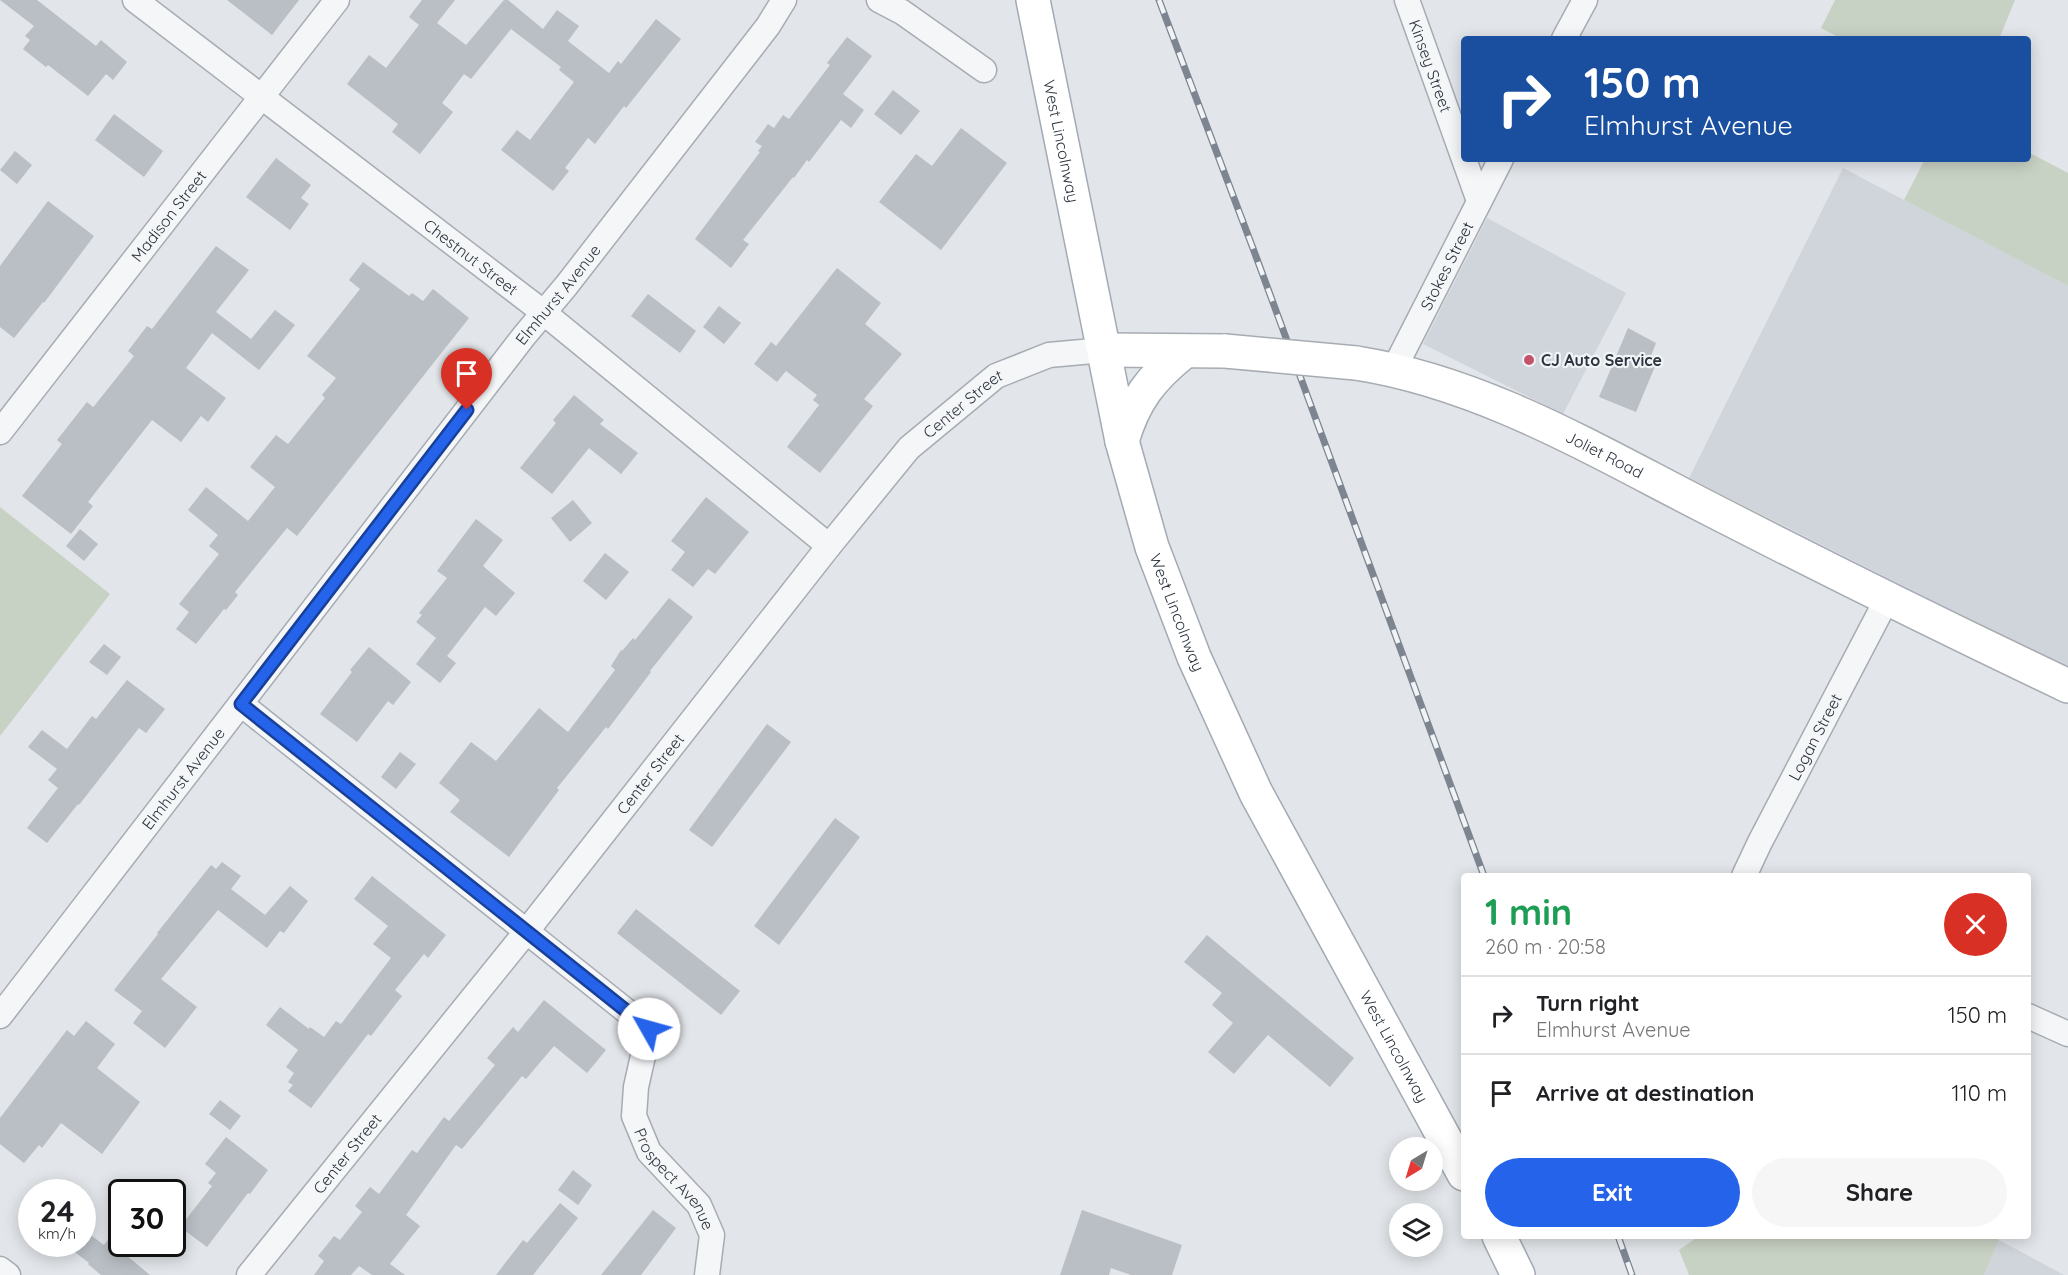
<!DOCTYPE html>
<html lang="en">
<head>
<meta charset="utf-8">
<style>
	:root { --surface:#fff; --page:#f6f6f6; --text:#202124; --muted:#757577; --line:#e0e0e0; --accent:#2563eb }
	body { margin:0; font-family:Quicksand,sans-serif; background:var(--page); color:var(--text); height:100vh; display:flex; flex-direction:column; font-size:22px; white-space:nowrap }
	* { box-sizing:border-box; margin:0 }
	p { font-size:20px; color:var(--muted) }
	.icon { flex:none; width:33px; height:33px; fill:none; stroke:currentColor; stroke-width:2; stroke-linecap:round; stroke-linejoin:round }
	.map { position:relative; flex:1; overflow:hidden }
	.sheet { position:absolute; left:1461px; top:873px; width:570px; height:366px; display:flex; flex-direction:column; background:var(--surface); border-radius:6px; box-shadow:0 3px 15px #0003 }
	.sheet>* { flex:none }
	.banner { position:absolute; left:1461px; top:36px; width:570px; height:126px; border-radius:6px; box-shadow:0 3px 15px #0003; background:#1a4fa0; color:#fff; overflow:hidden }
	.needle { width:39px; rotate:218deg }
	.controls { position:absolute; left:1389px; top:1137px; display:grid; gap:12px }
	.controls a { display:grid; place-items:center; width:54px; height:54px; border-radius:50%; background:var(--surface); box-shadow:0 3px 15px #0003; font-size:30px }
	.speed { position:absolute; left:18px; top:1179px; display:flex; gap:12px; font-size:30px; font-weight:700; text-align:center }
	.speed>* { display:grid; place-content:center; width:78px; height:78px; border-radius:50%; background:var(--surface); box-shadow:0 3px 15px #0003; line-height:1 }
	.speed small { font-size:15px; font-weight:400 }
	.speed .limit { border:3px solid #111; border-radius:9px; background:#fff; color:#111 }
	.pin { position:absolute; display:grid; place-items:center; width:51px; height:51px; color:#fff; margin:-62px -26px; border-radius:50% 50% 50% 0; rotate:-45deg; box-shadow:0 0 6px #0007 }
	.pin .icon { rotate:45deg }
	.me { position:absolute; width:66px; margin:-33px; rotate:308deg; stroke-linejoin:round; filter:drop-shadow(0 0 4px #0008) }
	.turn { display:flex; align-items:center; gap:21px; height:126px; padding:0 24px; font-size:27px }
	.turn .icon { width:78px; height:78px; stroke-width:2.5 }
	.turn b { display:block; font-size:42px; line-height:51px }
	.round { display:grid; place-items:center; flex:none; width:63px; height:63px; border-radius:32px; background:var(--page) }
	.overview { display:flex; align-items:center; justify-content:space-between; height:102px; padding:0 24px }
	h1 { font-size:36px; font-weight:700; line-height:45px; color:#1e9e55 }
	.primary-button { display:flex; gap:12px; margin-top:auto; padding:12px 24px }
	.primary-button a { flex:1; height:69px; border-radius:36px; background:var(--accent); color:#fff; font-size:24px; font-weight:700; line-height:69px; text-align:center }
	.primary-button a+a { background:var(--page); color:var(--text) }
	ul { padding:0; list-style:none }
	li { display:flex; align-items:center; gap:18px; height:78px; padding:0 24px; border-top:2px solid var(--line) }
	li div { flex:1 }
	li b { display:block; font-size:22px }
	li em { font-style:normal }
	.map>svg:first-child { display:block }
</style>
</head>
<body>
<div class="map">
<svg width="2068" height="1275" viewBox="0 0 2068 1275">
	<rect width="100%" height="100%" fill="#e2e5e9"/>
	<!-- built -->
	<g fill="#d0d4db">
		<path d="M1843 168 2068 286V669L1689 478Z"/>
		<path d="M1487 218 1626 293 1563 414 1423 344Z"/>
		<path d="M1999 1240 2064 1275H1984Z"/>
	</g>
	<!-- green -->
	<g fill="#c8d2c4">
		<path d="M1835 0H2015L1999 39H1842L1821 28Z"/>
		<path d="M2028 152 2068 173V286L1904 200 1925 159H2028Z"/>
		<path d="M0 507 110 594 0 736Z"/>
		<path d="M1699 1236H1992L1999 1240 1984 1275H1689L1679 1250Z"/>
	</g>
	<!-- building -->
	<g fill="#b9bfc5">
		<path d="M0 0H37L96 46 101 40 127 62 113 80 106 74 88 96 48 65 46 67 23 49 30 40 25 36 34 26Z"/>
		<path d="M227 0H299L272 35Z"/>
		<path d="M422 0H455L437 23 466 45 504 0H508L543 29 557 10 579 26 568 41 609 73 618 61 621 64 656 19 681 39 626 108 624 106 595 144 588 138 565 168 569 171 553 191 501 150 517 130 530 140 574 82 559 70 561 67 511 29 471 79 464 74 442 103 453 112 420 154 392 132 398 124 347 84 369 55 386 68 419 25 409 17Z"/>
		<path d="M847 37 872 56 843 94 864 110 851 128 841 120 809 162 807 160 794 178 793 177 743 240 749 244 731 268 695 239 760 152 758 151 762 146 755 142 768 124 774 128 783 115 789 119 830 65 827 63Z"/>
		<path d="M893 90 920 111 901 135 874 114Z"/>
		<path d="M114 114 163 151 144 177 95 140Z"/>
		<path d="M961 128 1007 163 941 250 879 202 916 154 932 166Z"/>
		<path d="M15 151 32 165 17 184 0 170Z"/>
		<path d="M276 158 311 185 301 198 309 204 290 230 246 197Z"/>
		<path d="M48 201 94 236 44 303 43 302 14 338 0 327V266Z"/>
		<path d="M216 246 249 270 216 312 251 339 275 310 295 325 259 370 212 333 186 368 226 398 208 422 201 416 181 442 152 420 88 502 93 506 71 534 22 496 62 444 57 440 87 402 93 407 95 405 134 356 128 351 147 326 152 329Z"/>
		<path d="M363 262 409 296 412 293 423 301 433 289 469 318 297 536 287 528 235 592 238 595 226 610 224 609 196 644 176 629 189 612 179 604 219 554 209 546 218 535 188 510 206 487 248 521 275 487 250 467 276 435 288 444 325 398 322 395 336 378 307 356 360 289 349 280Z"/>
		<path d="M837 268 881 303 865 324 902 354 864 399 873 406 820 473 787 447 819 405 813 400 817 395 786 371 777 382 754 364 771 342 776 346Z"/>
		<path d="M648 294 696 331 680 353 631 316Z"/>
		<path d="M719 306 741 323 724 344 703 327Z"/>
		<path d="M1628 328 1656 343 1649 361 1656 364 1636 412 1599 397Z"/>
		<path d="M574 395 604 420 600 424 638 453 621 474 589 448 552 494 520 468 556 423 553 420Z"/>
		<path d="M706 497 749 532 715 574 708 569 693 587 671 570 685 552 671 541Z"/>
		<path d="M573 500 592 523 570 542 551 518Z"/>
		<path d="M476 519 503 540 483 566 515 593 496 616 485 607 447 656 456 663 440 683 416 664 436 638 416 622 422 615 419 613 447 578 437 571Z"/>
		<path d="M80 529 98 544 84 561 66 546Z"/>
		<path d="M605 553 629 572 606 600 583 581Z"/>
		<path d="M669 598 693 617 650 671 651 672 608 729 606 727 557 788 559 790 509 857 450 812 460 800 439 783 471 742 496 761 539 708 568 732 615 670 611 666 621 650 622 651 633 638 635 640Z"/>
		<path d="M104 644 121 657 107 675 89 662Z"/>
		<path d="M369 647 411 682 393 705 388 701 357 742 320 714 352 672 350 670Z"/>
		<path d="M127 680 165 709 146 733 139 728 79 805 78 804 47 843 27 828 58 788 48 780 57 769 28 747 42 730 67 749 92 716 96 719Z"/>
		<path d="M767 724 791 742 712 847 689 830Z"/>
		<path d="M400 752 416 764 396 789 381 777Z"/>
		<path d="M835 818 860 837 779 945 754 926Z"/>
		<path d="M222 862 241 876 231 889 265 915 290 886 308 901 284 933 280 931 267 948 218 910 161 979 197 1007 165 1048 133 1023 142 1011 114 990 158 934 157 933 211 865 216 869Z"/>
		<path d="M372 876 446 935 428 958 424 954 395 990 402 996 371 1036 368 1034 311 1108 288 1091 293 1085 288 1082 294 1073 286 1067 298 1050 266 1025 280 1007 309 1029 310 1027 324 1037 336 1021 341 1024 391 958 373 944 388 926 354 899Z"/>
		<path d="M636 909 740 991 721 1015 617 933Z"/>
		<path d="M1207 935 1354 1058 1330 1087 1268 1035 1234 1074 1208 1052 1233 1023 1212 1005 1222 993 1184 962Z"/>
		<path d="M544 1000 606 1050 587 1073 554 1046 526 1079 522 1076 462 1149 456 1145 406 1215 420 1226 390 1264 405 1275H372L359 1266 351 1275H314L324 1261 318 1256 334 1236 340 1240 362 1212 355 1206 370 1187 379 1194 412 1150 417 1153 444 1117 449 1121 495 1065 487 1058 513 1027 518 1032Z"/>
		<path d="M86 1021 115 1044 97 1068 140 1102 102 1154 61 1123 42 1148 39 1145 24 1163 0 1144V1118L67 1030 74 1036Z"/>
		<path d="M220 1100 241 1116 230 1130 209 1114Z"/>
		<path d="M226 1137 268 1170 250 1194 248 1193 207 1247 180 1227 212 1186 208 1183 216 1173 205 1164Z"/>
		<path d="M573 1170 592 1185 578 1205 558 1190Z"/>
		<path d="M560 1203 578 1218 533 1275H496L523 1240 527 1243Z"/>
		<path d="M653 1210 676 1228 641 1275H601Z"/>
		<path d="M1082 1210 1182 1245 1172 1275H1131L1111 1268 1109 1275H1060Z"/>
		<path d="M84 1230 104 1245 108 1240 150 1275H101L88 1264 89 1263 71 1249 75 1244H82Z"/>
	</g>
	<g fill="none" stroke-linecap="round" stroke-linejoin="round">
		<defs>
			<g id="street">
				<path id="s1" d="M135 0 543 312 829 546"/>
				<path d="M879 0 902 12 984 70"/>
				<path id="s2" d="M1407 0 1479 201"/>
				<path d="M1564 39 1585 0"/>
				<path id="s3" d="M1393 371 1501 159"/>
				<path id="s4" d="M0 432 337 0"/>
				<path id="s5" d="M241 704 649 1029 636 1087 634 1116 649 1152 699 1205 712 1235 707 1275"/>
				<path id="s6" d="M1744 876 1760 842 1887 599"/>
				<path id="s7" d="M0 1016 524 336 566 286 768 26 784 0"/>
				<path d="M2028 1016 2068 1034"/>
				<path d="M0 1269 8 1275"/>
				<path id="s8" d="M249 1275 526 932 829 546 909 448 996 376 1049 355 1104 350"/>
			</g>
			<g id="secondary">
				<path d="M1104 350 1225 351"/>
				<path id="s9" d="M1356 363C1484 383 1596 451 1710 509 1829 570 1948 629 2068 686"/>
			</g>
			<g id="primary">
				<path id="s10" d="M1033 0 1122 441 1152 547 1194 657 1256 793 1464 1174"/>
				<path d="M1122 441C1134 400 1151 378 1185 351"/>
				<path d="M1499 1236 1518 1275"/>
			</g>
		</defs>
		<!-- street casing -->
		<use href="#street" stroke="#a7acb3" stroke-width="27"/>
		<!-- secondary casing -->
		<use href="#secondary" stroke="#a7acb3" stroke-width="36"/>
		<!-- primary casing -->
		<use href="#primary" stroke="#a2aab3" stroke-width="36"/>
		<!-- street -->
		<use href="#street" stroke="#f4f6f7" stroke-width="24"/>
		<!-- secondary -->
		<use href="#secondary" stroke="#fff" stroke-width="33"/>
		<!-- primary -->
		<use href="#primary" stroke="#fff" stroke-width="33"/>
		<defs>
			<g id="rail">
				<path d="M1159 0 1254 251 1484 876"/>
				<path d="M1618 1236 1632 1275"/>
			</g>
		</defs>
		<!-- rail casing -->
		<use href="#rail" stroke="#7d8591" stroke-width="7"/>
		<!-- rail -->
		<use href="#rail" stroke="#f1f4f6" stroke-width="4.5" stroke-dasharray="14" stroke-linecap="butt"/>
		<defs>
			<path id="secondary-bridge" d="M1225 351 1356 363"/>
		</defs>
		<!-- secondary-bridge casing -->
		<use href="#secondary-bridge" stroke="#a7acb3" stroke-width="36" stroke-linecap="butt"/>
		<!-- secondary-bridge -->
		<use href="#secondary-bridge" stroke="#fff" stroke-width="33"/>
	</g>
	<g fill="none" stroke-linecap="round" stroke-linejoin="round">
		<defs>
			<path id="route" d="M467 410 241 704 649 1029"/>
		</defs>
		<!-- route casing -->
		<use href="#route" stroke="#184099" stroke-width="15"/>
		<!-- route -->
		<use href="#route" stroke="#2563eb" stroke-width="10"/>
	</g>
	<!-- markers -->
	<circle fill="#c2536a" stroke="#f1f4f6" stroke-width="2" cx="1529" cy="360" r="6"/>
	<g text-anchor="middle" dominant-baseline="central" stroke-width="4.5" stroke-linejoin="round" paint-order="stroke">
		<!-- street labels -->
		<g font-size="16" fill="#2b343f" stroke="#f1f4f6">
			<text stroke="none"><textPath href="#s2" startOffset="70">Kinsey Street</textPath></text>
			<text stroke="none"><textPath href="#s10" startOffset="144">West Lincolnway</textPath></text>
			<text stroke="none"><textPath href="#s4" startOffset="274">Madison Street</textPath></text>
			<text stroke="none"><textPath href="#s1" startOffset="423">Chestnut Street</textPath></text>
			<text stroke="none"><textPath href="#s3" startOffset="118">Stokes Street</textPath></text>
			<text stroke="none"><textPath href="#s7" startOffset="912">Elmhurst Avenue</textPath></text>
			<text stroke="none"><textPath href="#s8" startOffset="1128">Center Street</textPath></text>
			<text stroke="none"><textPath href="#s9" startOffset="266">Joliet Road</textPath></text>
			<text stroke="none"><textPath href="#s10" startOffset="630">West Lincolnway</textPath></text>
			<text stroke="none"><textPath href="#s6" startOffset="156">Logan Street</textPath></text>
			<text stroke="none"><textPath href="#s8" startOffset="642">Center Street</textPath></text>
			<text stroke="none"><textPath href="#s7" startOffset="300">Elmhurst Avenue</textPath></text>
			<text stroke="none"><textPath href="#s10" startOffset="1116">West Lincolnway</textPath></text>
			<text stroke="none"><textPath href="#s8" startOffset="156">Center Street</textPath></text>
			<text stroke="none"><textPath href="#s5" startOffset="686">Prospect Avenue</textPath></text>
		</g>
		<!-- poi labels -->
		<g font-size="16" font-weight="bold" fill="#2b343f" stroke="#f1f4f6" text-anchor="start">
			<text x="1541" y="360">CJ Auto Service</text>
		</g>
	</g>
</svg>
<div class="controls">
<a><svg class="needle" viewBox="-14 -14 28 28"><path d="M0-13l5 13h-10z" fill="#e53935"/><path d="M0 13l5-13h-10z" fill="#757577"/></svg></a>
<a><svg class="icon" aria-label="layers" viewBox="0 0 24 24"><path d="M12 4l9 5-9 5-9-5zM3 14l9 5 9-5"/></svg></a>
</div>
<div class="speed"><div>24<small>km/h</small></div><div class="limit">30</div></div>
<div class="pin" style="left:467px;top:410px;background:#d93025"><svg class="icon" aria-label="arrive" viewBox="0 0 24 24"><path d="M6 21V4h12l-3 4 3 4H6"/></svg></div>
<svg class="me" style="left:649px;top:1029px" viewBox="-20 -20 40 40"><circle r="19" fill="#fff"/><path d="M0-13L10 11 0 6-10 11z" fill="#2563eb"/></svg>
<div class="banner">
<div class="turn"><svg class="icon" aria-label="right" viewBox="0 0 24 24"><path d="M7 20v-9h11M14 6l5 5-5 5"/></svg><div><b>150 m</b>Elmhurst Avenue</div></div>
</div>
<section class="sheet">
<div class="overview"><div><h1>1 min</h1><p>260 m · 20:58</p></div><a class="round" style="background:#d93025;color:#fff"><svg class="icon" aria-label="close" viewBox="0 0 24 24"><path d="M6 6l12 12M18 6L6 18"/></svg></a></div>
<ul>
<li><svg class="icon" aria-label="right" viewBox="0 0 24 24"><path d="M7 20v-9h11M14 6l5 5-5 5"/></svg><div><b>Turn right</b><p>Elmhurst Avenue</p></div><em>150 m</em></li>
<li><svg class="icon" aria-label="arrive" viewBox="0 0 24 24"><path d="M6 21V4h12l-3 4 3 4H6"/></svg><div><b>Arrive at destination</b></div><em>110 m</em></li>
</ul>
<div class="primary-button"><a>Exit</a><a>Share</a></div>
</section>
</div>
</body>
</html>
